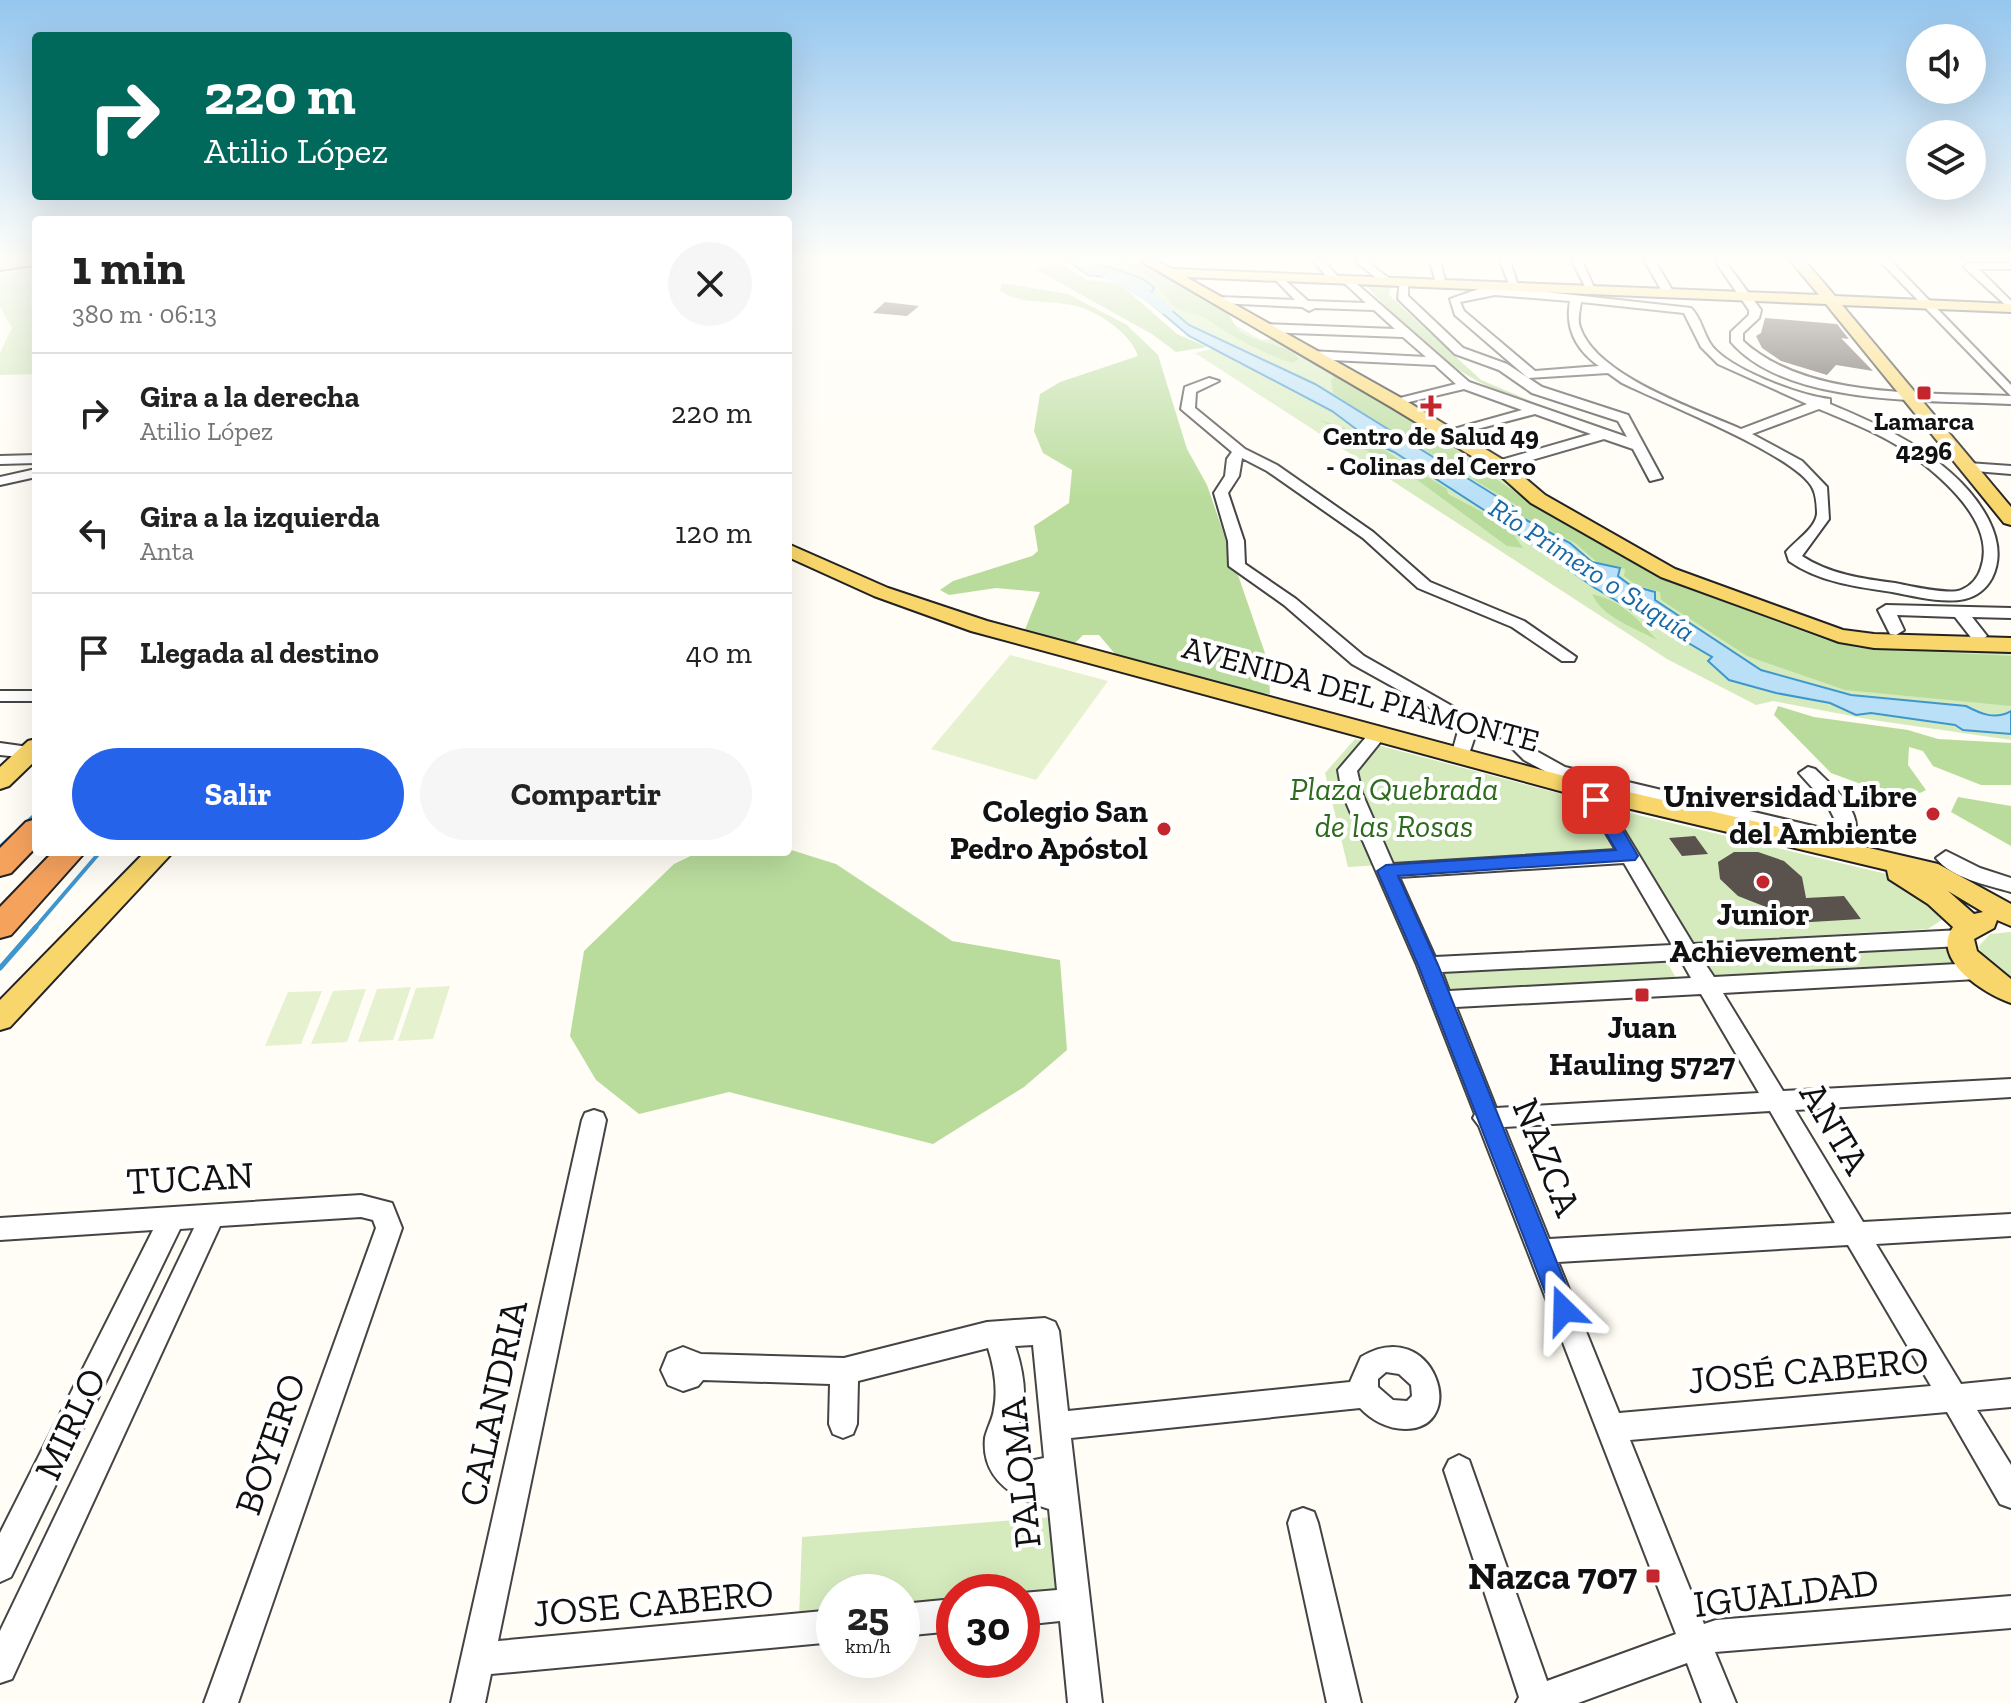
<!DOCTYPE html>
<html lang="es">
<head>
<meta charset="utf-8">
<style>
	:root { --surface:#fff; --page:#f6f6f6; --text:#222; --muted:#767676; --line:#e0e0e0; --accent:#2563eb }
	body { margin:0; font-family:"Zilla Slab",serif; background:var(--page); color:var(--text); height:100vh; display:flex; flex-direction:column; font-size:30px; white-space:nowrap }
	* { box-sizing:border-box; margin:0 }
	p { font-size:26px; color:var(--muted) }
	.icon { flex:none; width:44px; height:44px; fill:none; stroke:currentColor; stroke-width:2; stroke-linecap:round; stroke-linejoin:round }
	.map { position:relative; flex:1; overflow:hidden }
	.sheet { position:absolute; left:32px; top:216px; width:760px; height:640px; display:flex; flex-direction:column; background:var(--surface); border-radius:8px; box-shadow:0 8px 32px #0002 }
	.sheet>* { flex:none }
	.hud { position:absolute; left:32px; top:32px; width:760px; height:168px; border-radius:8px; box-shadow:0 8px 32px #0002; background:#00695c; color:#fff; overflow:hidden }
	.tools { position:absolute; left:1906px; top:24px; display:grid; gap:16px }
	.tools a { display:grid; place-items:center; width:80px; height:80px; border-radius:50%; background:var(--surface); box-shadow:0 8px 32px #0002; font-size:40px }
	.speed { position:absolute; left:816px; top:1574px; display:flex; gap:16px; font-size:40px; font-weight:700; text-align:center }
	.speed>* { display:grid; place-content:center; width:104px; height:104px; border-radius:50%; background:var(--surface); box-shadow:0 8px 32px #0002; line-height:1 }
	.speed small { font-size:20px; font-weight:400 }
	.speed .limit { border:12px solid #d22; background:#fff; color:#111 }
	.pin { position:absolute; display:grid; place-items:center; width:68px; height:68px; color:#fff; margin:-34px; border-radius:16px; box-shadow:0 4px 12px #0006 }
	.me { position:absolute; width:88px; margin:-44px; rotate:338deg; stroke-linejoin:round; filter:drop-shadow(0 0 6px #0008) }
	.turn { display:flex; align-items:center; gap:28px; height:168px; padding:0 40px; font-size:36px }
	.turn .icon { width:104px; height:104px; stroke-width:2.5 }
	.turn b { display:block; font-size:56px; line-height:68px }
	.round { display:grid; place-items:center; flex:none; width:84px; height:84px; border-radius:42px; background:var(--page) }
	.overview { display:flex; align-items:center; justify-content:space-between; height:136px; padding:0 40px }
	h1 { font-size:48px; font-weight:800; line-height:60px }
	.action { display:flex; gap:16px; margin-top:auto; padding:16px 40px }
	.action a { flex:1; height:92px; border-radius:48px; background:var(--accent); color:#fff; font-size:32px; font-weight:800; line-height:92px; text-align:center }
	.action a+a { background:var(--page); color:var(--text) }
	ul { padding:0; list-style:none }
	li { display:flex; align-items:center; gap:24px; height:120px; padding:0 40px; border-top:2px solid var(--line) }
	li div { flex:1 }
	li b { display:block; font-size:30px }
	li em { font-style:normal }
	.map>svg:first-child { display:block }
</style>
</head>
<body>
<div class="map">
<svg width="2011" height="1703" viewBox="0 0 2011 1703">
	<rect width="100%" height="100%" fill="#fffdf5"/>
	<!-- green -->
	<g fill="#d5ebbd">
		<path d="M1088 261H1125L1261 340 1280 338 1655 566 1826 632 2011 645V711C1995 720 1981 714 1966 706L1851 695 1761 670 1655 600 1654 592 1630 585 1618 576 1619 568 1592 562 1570 543 1515 514 1514 506 1315 384 1235 346 1218 349 1239 364 1255 368 1332 411 1376 444 1394 452 1484 510 1595 588 1713 658 1744 685 1830 703 1855 715 1871 713 1955 725 1963 730 2011 734V740L1873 720 1773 701 1756 705 1667 659 1195 353 1231 344C1210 334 1188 325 1171 312 1156 301 1145 285 1128 275 1116 268 1101 268 1088 261Z"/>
		<path d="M36 269V374L0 375V353L12 328 0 307V274Z"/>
		<path d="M1355 739 1591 802 1617 851 1348 867 1325 773Z"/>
		<path d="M1604 807 1895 876 1946 917 1928 929 1687 943Z"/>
		<path d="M2011 932V982L1981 954 1979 946 1990 934Z"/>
		<path d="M1942 944 1958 963 1716 979 1704 960Z"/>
		<path d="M1665 959 1676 978 1442 991 1434 971Z"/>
		<path d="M1053 1517 1061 1598 1022 1601V1592H954V1607L902 1611V1592H834V1617L799 1620 802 1537Z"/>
	</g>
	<!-- forest -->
	<g fill="#b9dc9c">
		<path d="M1120 261C1149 261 1203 288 1225 310 1232 317 1234 328 1244 334 1261 344 1287 344 1299 359L1293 363C1260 353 1232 336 1205 318 1195 312 1180 314 1171 303 1164 295 1157 282 1147 275 1139 268 1128 267 1120 261Z"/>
		<path d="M1061 264 1087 280 1120 284 1177 334 1207 347 1176 352 1152 334 1035 269Z"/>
		<path d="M1002 283 1068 294 1127 325 1158 355 1187 449 1207 485 1268 662 1270 694 1248 692 1116 655 1099 635H1083L1074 644 1049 642 1024 632 1040 592 996 588 949 595 940 590 953 581 1032 556 1038 551 1034 526 1069 503 1072 470 1043 453 1034 431 1040 394 1060 382 1138 356C1131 333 1095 309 1072 305 1046 300 1024 305 1000 291Z"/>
		<path d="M1364 283H1391L1389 295 1481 380 1547 408C1462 385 1423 347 1364 283Z"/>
		<path d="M1334 376 1427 429 1506 486 1676 584 1826 640 1858 648 2011 656V706L1845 690 1747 656 1661 600 1660 592 1636 585 1624 576 1625 569 1598 563 1575 543 1520 515 1519 507 1354 407 1333 393 1331 381Z"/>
		<path d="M1319 420 1352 430 1447 489 1448 494 1507 525 1523 548 1507 546 1412 476 1364 449 1344 432Z"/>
		<path d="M1592 594C1621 601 1637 618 1657 640 1635 628 1603 618 1592 594Z"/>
		<path d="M1778 706 1814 717 1908 730 1938 739 2011 743V785H1981L1933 766 1923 751 1909 747 1908 765 1926 790 1920 793 1869 787 1831 773 1774 715Z"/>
		<path d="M1958 797 2011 806V846L1951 812Z"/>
		<path d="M788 849 836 864 952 941 1060 960 1067 1050 1024 1087 933 1144 729 1092 639 1114 596 1080 570 1036 584 951 674 864 699 852Z"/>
	</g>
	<!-- pitch -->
	<g fill="#e6f2cf">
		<path d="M1010 655 1108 681 1036 780 931 749Z"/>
		<path d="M450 986 433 1039 398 1041 416 988Z"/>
		<path d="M411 987 393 1040 358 1042 377 989Z"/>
		<path d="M366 989 347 1042 311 1044 333 991Z"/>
		<path d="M322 991 301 1044 265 1046 288 992Z"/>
	</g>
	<!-- water -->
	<path fill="#b9e0f7" stroke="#3f96cf" stroke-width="2" d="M1068 261C1086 261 1143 273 1154 288L1151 293 1189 325 1315 384 1514 507 1515 514 1570 543 1592 562 1620 568 1618 576 1630 585 1655 592V600L1761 670 1851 695 1966 706C1981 714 1995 720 2011 711V734L1963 730 1955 725 1871 713 1856 715 1830 703 1776 693 1729 680 1708 661 1712 657 1595 588 1484 510 1394 452 1376 444 1332 411 1189 336 1122 279 1088 275Z"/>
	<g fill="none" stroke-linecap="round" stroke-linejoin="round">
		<!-- stream-far1 -->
		<g stroke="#3f96cf" stroke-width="4">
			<path d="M25 824 36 814"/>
			<path d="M0 847 13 835"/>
			<path d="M34 929 100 852"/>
		</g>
		<!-- stream -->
		<path stroke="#3f96cf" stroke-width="5" d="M0 968 36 927"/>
		<!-- river -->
		<path fill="#b9e0f7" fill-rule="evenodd" d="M1074 261C1100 259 1157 291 1174 311L1162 314 1148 302Z"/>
	</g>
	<!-- building -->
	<g fill="#5a524d">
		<path d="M885 302 919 306 907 316 873 313Z"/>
		<path d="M1765 318 1837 324 1849 339 1841 338 1873 371 1836 365 1827 375 1781 361 1762 348 1756 336 1761 333Z"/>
		<path d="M1695 836 1708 854 1682 856 1669 838Z"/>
		<path d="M1734 852H1758L1784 861 1802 877 1806 898 1844 896 1861 919 1778 924 1766 907 1738 896 1720 879 1718 862Z"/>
	</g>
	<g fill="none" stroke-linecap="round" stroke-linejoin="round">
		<defs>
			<g id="minor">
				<path d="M1314 261H1324L1340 279 1349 277 1469 382 1627 437 1618 421 1532 393 1499 370 1455 354 1398 299 1400 280H1408V296L1463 348 1507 364 1542 387 1628 415 1662 478 1650 481 1633 449 1604 439 1504 468H1494V462L1591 434 1535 414 1443 438V432L1522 410 1464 389 1392 406V400L1456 384 1435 365 1310 359 1304 355 1310 351 1426 357 1403 337 1263 332 1257 328 1263 324 1395 329 1374 310 1315 308 1309 311 1302 307 1218 303 1212 300 1218 297 1295 300 1272 276 1277 273 1308 301 1366 303 1340 279 1330 281Z"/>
				<path d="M1355 261H1366L1393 281 1383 283Z"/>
				<path d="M1430 261H1440L1446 285 1436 283Z"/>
				<path d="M1500 261H1510L1519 289 1691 308C1702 319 1703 334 1712 346 1731 370 1801 396 1830 399V404C1873 422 1916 441 1951 473 1978 497 2011 540 1992 578 1986 589 1977 596 1965 599 1943 604 1914 596 1892 592 1857 587 1819 582 1789 561L1786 552C1795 541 1815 529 1817 514 1817 508 1816 495 1813 489 1799 456 1660 402 1622 383L1608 373 1528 378 1455 315 1450 299 1479 289H1511ZM1495 295 1570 301C1565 328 1576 350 1599 366L1535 371 1464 311 1460 302ZM1581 302 1684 313 1701 347 1718 364 1807 404 1741 429C1696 409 1596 376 1580 327 1577 319 1580 310 1581 302ZM1819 409C1852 423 1888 436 1917 459 1947 482 1996 525 1981 568 1978 578 1971 586 1961 590 1948 595 1910 586 1895 583 1863 579 1829 574 1802 556L1829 519 1827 487 1802 461 1752 434Z"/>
				<path d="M1572 261H1582L1596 292H1588Z"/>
				<path d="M1645 261H1655L1674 293 1672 295H1664Z"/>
				<path d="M1715 261H1725L1761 310 1759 318 1743 333V341C1807 400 1928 392 2011 396V404C1931 400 1787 407 1731 342V332L1749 315V310Z"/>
				<path d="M1880 261H1891L2011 385V396Z"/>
				<path d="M1969 263H2011L2010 269H1979L2011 301V310L1965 268 1964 266Z"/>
				<path d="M1209 378 1219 381 1196 392 1195 408 1245 449 1277 465 1373 532 1430 582 1524 621 1576 657 1574 661H1562L1512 627 1418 588 1363 538 1267 471 1242 458 1239 476 1228 493 1244 541 1245 564 1296 599 1364 656 1466 714 1514 730 1538 752 1565 767 1834 831 1837 824 1827 804 1799 773 1808 767 1815 769C1830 784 1865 812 1854 837L1827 845 1552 775 1524 760 1502 738 1477 730 1467 760H1453L1451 756 1460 724 1352 664 1284 605 1229 566 1228 541 1214 493 1225 476 1227 459 1232 452 1181 409 1185 387Z"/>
				<path d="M36 455V463L0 464V456Z"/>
				<path d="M1968 463 2011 466V474L1963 470 1961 467Z"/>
				<path d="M36 469V477L0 485V477Z"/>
				<path d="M1886 605 2011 608V618L1972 617 1987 636 1979 641 1973 640 1955 617 1897 615 1904 630 1896 635 1890 634 1878 610Z"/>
				<rect x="0" y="691" width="36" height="10"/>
				<path d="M1373 734 1382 740 1357 771 1362 793 1393 864 1616 850 1586 800 1596 794 1603 796 1693 944 1961 930 1969 933 1972 938 1969 943 1961 946 1702 959 1714 977 1977 963 1985 965 1988 971 1985 977 1977 979 1723 993 1783 1091 2011 1079V1097L1795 1110 1863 1222 2011 1214V1236L1876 1244 1961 1384 2011 1379V1407L1977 1410 2011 1465V1508L2000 1504 1947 1412 1630 1440 1704 1624 1716 1620 2011 1596V1628L1715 1652 1736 1703H1702L1687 1663 1578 1703H1516L1519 1697 1444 1470 1449 1460 1459 1455 1469 1460 1547 1681 1676 1634 1479 1126 1473 1118 1475 1114 1417 965 1342 793 1338 770 1367 736ZM1624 863 1672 945 1435 957 1399 877ZM1681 960 1691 978 1449 991 1442 972ZM1701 994 1759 1093 1496 1108 1456 1007ZM1770 1111 1835 1223 1549 1239 1504 1127ZM1848 1245 1931 1386 1619 1413 1558 1262Z"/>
				<path d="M0 743 36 748V755L29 758 0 755Z"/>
				<path d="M1946 851 1980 868 2011 878V892C1987 885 1951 878 1936 858Z"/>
				<path d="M594 1110 603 1113 606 1120 498 1641 834 1610V1642L491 1674 485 1703H451L582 1120 585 1113Z"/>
				<path d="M361 1195 392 1203 402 1228 238 1703H204L376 1228 373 1220 361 1217 220 1226 12 1679 0 1683V1631L194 1228 180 1229 11 1577 0 1582V1533L153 1230 0 1240V1218Z"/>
				<path d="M1045 1318 1055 1322 1059 1331 1068 1411 1350 1382 1361 1357C1434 1313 1471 1429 1405 1429 1388 1429 1371 1420 1360 1408L1071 1438 1102 1703H1068L1060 1621 1022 1625V1593L1057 1590 1049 1509C1015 1499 981 1480 985 1438 987 1428 993 1419 994 1409 998 1389 994 1367 988 1348L858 1381 857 1424 853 1434 843 1438 833 1434 829 1424 830 1384 703 1380 698 1386 683 1391 668 1385 661 1370 668 1353 683 1347 701 1354 844 1358 987 1322ZM1033 1345 1044 1458 1020 1463C1006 1443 1022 1423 1024 1402 1025 1383 1021 1364 1015 1346ZM1386 1372 1399 1374 1411 1385 1412 1396 1407 1401 1393 1400 1378 1387V1379Z"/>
				<path d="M1303 1508 1314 1512 1318 1523 1361 1703H1327L1288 1523 1292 1512Z"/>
				<path d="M954 1599V1631L902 1636V1604Z"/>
			</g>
			<g id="major">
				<path d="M36 261V265L0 270V262Z"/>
				<path d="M1141 261H1157L1172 269 1819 295 1791 261H1805L1835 296 2011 304V312L1842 305 2011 507V525L2004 523 1826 304 1186 277 1403 399 1505 461 1545 495 1675 569 1843 630 1874 634 2011 638V652L1874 648 1839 642 1661 577 1531 503 1493 469 1391 407Z"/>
				<path d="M788 544 888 588 987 621 1594 784 1938 864 2011 904V926L1997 920 1994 928 1974 939 1977 951 2011 979V1003C1984 994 1930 959 1953 927L1928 904 1889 879 1887 870 1593 800 971 631 874 596 788 557ZM1948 891 1983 912 1974 914Z"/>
				<path d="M36 739V760L9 786 0 789V767L28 741Z"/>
				<path d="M145 852H173L10 1027 0 1030V1000Z"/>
			</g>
			<g id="highway">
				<path d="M36 819V847L11 873 0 876V848L26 822Z"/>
				<path d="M53 852H85L11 935 0 938V907Z"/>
			</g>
		</defs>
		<!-- minor casing -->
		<use href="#minor" stroke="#444" stroke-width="4"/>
		<!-- major casing -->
		<use href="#major" stroke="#222" stroke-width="4"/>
		<!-- highway casing -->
		<use href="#highway" stroke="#222" stroke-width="4"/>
		<!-- minor -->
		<use href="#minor" fill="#fff" fill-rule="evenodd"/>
		<!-- major -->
		<use href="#major" fill="#f9d66b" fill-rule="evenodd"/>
		<!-- highway -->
		<use href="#highway" fill="#f5a25d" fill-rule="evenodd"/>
	</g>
	<!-- sky -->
	<linearGradient id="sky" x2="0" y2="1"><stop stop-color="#95c6ee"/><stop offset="0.52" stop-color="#fffefa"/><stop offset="1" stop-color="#fffefa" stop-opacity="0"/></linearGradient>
	<rect width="2011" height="499" fill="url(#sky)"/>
	<!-- route -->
	<path fill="#2563eb" stroke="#184099" stroke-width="2" d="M1596 794 1605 800 1638 856 1635 860 1398 876 1438 965 1576 1310 1573 1318 1564 1321 1555 1318 1552 1310 1418 965 1377 871 1386 865 1616 850 1587 800Z"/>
	<!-- markers -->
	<g fill="#c4262e" stroke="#fff" stroke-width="3">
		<rect x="1916" y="385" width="16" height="16" rx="4"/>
		<path d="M1427 394h8v8h8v8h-8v8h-8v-8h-8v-8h8z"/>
		<circle cx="1933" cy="814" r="8"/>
		<circle cx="1164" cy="829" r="8"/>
		<circle cx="1763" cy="882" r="8"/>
		<rect x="1634" y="987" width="16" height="16" rx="4"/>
		<rect x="1645" y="1568" width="16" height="16" rx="4"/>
	</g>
	<g text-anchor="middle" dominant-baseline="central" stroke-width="8" stroke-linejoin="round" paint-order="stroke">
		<!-- far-poi labels -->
		<g font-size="26" font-weight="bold" fill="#111" stroke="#fff">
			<text x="1924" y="421">Lamarca<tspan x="1924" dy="30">4296</tspan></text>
			<text x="1431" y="436">Centro de Salud 49<tspan x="1431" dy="30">- Colinas del Cerro</tspan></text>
		</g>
		<!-- far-water labels -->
		<g font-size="28" font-style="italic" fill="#1768a6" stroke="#fff">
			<text transform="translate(1592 570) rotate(33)">Río Primero o Suquía</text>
		</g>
		<!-- street labels -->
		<g font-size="32" fill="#111" stroke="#fff">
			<text transform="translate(1361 694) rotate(15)">AVENIDA DEL PIAMONTE</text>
		</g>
		<!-- park labels -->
		<g font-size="32" font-style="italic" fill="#2f6b1f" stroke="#fff">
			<text x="1394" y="789">Plaza Quebrada<tspan x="1394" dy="37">de las Rosas</tspan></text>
		</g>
		<!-- poi labels -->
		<g font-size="32" font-weight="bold" fill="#111" stroke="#fff" text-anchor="end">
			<text x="1917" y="796">Universidad Libre<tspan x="1917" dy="37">del Ambiente</tspan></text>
			<text x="1148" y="811">Colegio San<tspan x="1148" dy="37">Pedro Apóstol</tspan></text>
			<text x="1763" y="914" text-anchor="middle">Junior<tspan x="1763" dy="37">Achievement</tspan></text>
			<text x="1642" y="1027" text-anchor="middle">Juan<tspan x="1642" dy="37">Hauling 5727</tspan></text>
		</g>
		<!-- near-street labels -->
		<g font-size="38" fill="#111" stroke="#fff">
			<text transform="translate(1835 1128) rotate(59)">ANTA</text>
			<text transform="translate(1547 1157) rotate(68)">NAZCA</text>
			<text transform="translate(190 1178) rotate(-3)">TUCAN</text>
			<text transform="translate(1808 1370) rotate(-5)">JOSÉ CABERO</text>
			<text transform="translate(493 1403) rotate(-78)">CALANDRIA</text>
			<text transform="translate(70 1424) rotate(-65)">MIRLO</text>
			<text transform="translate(270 1444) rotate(-71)">BOYERO</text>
			<text transform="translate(1020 1473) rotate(-96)">PALOMA</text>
			<text transform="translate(1786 1593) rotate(-7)">IGUALDAD</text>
			<text transform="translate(653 1603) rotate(-5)">JOSE CABERO</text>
		</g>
		<!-- near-poi labels -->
		<g font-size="38" font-weight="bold" fill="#111" stroke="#fff" text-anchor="end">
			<text x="1637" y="1576">Nazca 707</text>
		</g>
	</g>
</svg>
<div class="tools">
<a><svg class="icon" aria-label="sound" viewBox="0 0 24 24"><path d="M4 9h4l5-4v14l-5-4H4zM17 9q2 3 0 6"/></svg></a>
<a><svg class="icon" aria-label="layers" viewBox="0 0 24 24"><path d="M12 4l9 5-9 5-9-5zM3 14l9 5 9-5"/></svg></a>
</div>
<div class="speed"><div>25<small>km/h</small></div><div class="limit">30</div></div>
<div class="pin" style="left:1596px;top:800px;background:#d93025"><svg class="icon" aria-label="arrive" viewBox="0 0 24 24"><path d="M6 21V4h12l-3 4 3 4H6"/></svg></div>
<svg class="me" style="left:1564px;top:1310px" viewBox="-20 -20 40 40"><path d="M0-17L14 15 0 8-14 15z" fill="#2563eb" stroke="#fff" stroke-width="4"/></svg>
<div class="hud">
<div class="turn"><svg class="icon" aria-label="right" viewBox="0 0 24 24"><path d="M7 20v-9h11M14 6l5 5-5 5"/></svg><div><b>220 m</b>Atilio López</div></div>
</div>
<section class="sheet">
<div class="overview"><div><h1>1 min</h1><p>380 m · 06:13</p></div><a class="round"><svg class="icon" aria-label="close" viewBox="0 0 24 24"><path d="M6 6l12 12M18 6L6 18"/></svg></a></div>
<ul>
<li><svg class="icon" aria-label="right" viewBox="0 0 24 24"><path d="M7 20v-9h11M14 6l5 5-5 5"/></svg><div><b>Gira a la derecha</b><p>Atilio López</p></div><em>220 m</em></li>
<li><svg class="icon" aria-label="left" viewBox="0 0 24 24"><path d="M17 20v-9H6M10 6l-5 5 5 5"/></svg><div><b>Gira a la izquierda</b><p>Anta</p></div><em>120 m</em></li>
<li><svg class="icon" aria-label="arrive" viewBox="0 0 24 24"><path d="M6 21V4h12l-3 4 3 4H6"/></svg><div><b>Llegada al destino</b></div><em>40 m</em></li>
</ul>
<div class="action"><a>Salir</a><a>Compartir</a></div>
</section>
</div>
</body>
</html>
